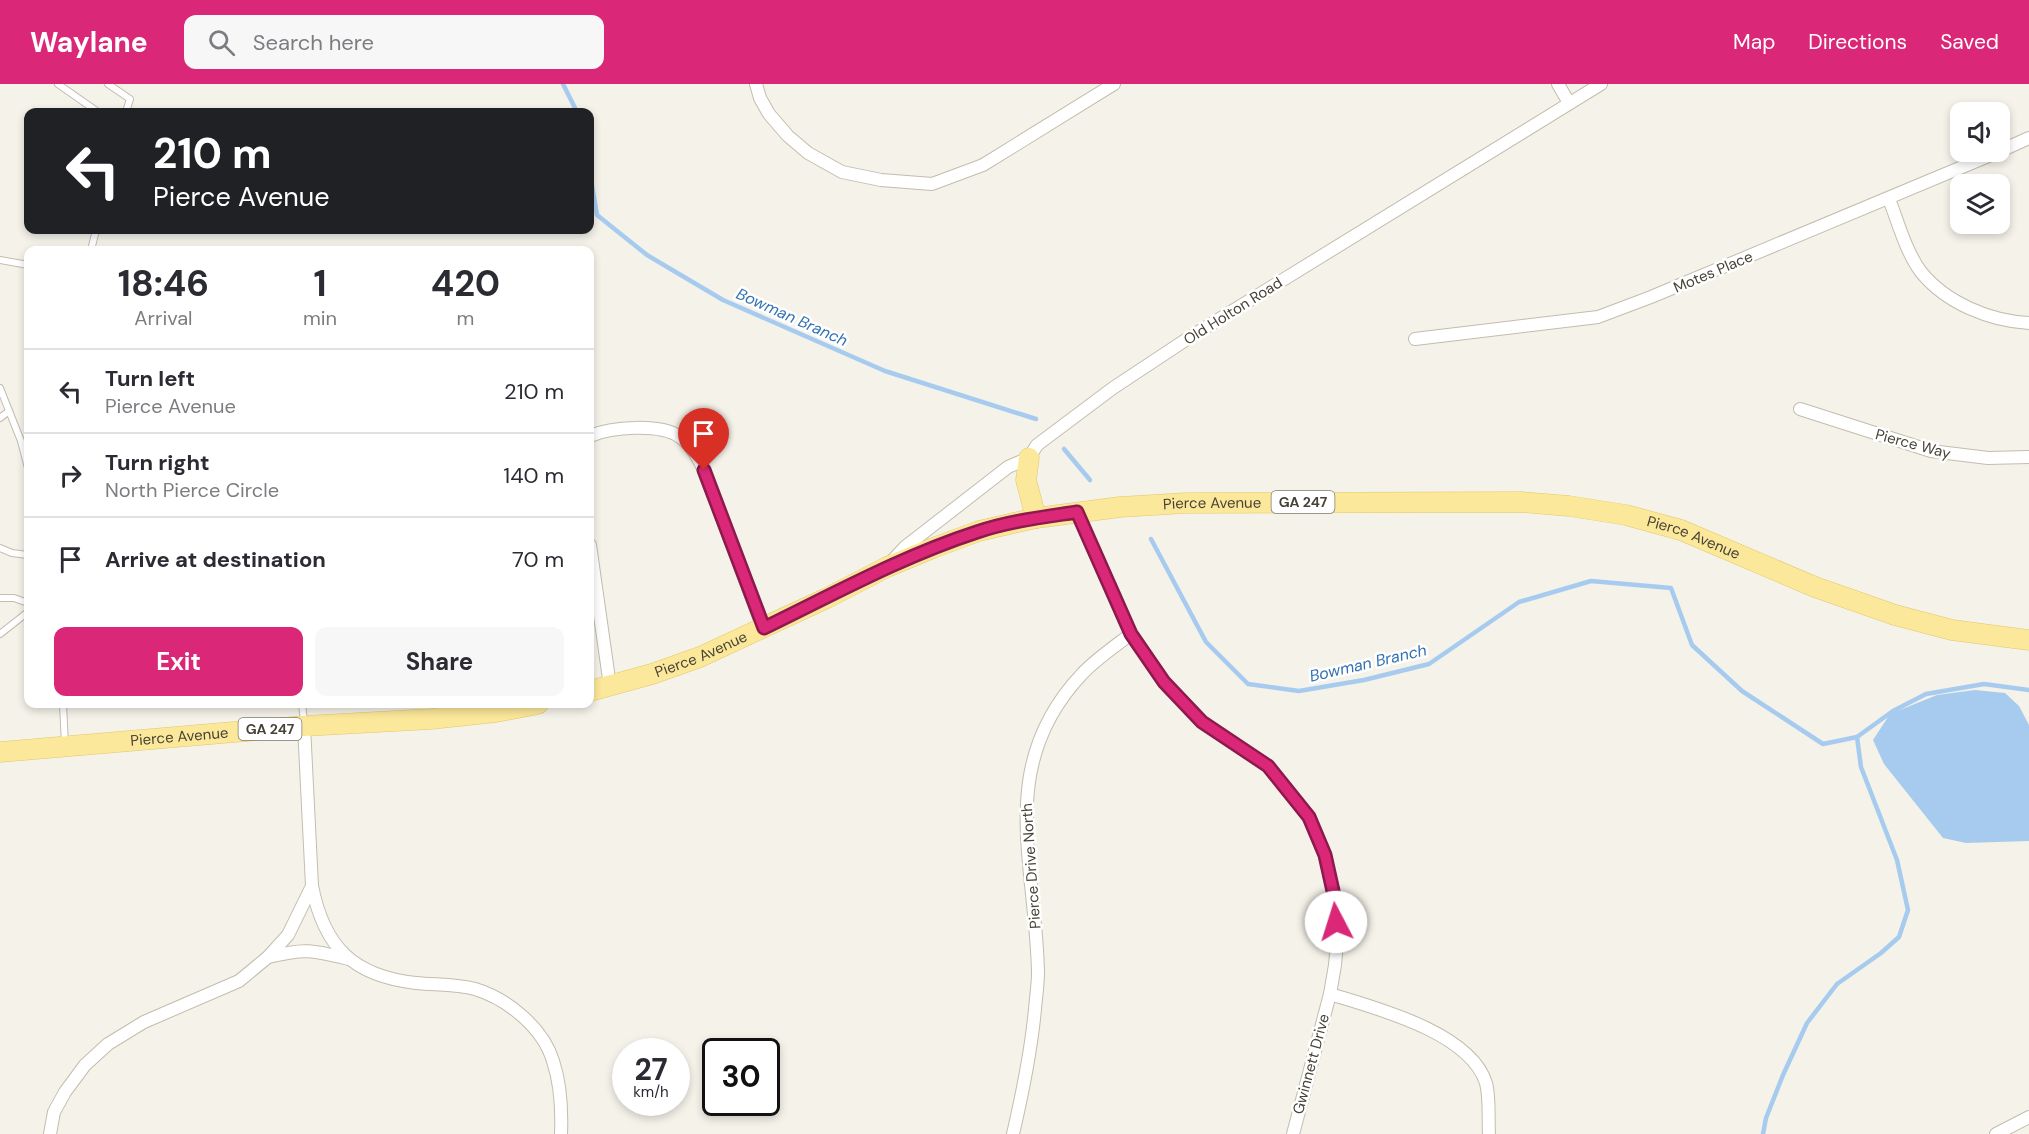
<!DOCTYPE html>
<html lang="en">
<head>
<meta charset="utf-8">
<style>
	:root { --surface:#fff; --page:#f7f7f7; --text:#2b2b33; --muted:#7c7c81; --line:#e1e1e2; --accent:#db2777 }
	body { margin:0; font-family:"DM Sans",sans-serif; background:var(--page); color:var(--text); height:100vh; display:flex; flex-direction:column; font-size:22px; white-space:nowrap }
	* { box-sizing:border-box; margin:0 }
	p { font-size:20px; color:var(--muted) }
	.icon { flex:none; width:33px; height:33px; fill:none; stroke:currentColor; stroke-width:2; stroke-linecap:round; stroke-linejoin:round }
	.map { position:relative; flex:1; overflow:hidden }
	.sheet { position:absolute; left:24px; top:162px; width:570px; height:462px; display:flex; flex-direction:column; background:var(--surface); border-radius:12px; box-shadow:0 3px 9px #0003 }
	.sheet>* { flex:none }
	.banner { position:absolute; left:24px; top:24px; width:570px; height:126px; border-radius:12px; box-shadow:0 3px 9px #0003; background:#202124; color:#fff; overflow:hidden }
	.buttons { position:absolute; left:1950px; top:18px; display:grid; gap:12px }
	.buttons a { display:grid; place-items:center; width:60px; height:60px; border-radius:12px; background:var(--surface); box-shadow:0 3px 9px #0003; font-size:30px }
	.speed { position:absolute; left:612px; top:954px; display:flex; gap:12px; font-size:30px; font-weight:700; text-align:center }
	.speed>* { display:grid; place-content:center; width:78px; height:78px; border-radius:50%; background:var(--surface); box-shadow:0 3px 9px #0003; line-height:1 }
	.speed small { font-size:15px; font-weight:400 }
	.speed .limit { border:3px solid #111; border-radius:9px; background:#fff; color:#111 }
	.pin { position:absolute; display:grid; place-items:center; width:51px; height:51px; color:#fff; margin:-62px -26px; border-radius:50% 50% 50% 0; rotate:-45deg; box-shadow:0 0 6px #0007 }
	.pin .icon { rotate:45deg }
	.me { position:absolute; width:66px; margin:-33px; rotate:355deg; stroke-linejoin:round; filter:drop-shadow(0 0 4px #0008) }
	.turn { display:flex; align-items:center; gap:21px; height:126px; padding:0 30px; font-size:27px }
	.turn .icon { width:78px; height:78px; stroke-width:2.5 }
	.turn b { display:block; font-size:42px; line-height:51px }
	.eta { display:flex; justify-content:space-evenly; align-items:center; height:102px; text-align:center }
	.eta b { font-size:36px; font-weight:700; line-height:42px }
	.primary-button { display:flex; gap:12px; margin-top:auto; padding:12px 30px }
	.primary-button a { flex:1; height:69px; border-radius:12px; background:var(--accent); color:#fff; font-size:24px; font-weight:700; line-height:69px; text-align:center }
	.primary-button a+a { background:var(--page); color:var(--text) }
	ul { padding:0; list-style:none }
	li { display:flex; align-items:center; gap:18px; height:84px; padding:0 30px; border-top:2px solid var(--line) }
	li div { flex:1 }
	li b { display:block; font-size:22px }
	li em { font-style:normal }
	header { display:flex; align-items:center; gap:36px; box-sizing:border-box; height:84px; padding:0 30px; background:var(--accent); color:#fff }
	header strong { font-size:28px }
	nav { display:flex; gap:33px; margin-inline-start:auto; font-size:21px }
	.search { width:420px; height:54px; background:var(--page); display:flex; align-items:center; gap:15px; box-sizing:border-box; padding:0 21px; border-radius:12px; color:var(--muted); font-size:22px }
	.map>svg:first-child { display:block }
</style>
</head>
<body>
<header>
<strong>Waylane</strong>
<div class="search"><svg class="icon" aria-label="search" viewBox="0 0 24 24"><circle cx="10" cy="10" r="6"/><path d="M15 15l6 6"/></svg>Search here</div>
<nav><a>Map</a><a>Directions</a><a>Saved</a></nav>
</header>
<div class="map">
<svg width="2029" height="1050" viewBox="0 0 2029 1050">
	<rect width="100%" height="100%" fill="#f4f2e9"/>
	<!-- water -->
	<path fill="#a7cbef" d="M1975 606 2005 609 2019 622 2029 641V757L1966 759 1943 754 1884 680 1873 656 1890 630 1937 611Z"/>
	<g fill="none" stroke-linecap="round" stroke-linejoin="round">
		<!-- stream -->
		<g stroke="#a7cbef" stroke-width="4.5">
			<path d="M563 0 577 28"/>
			<path d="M590 90 597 131 647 171 723 216 885 287 1036 335"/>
			<path d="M1064 365 1090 396"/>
			<path d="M1151 455 1206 558 1248 600 1299 607 1364 596 1429 580 1519 518 1591 497 1671 504 1692 561 1742 607 1823 660 1857 653 1893 627 1926 610 1984 600 2029 606"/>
			<path d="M1763 1050 1766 1034 1783 991 1807 939 1837 900 1881 869 1899 853 1908 826 1897 776 1861 683 1857 653"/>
		</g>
		<defs>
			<g id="service">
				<path d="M58 0 98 28"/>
				<path d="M108 0 130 15 126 28"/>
				<path d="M91 166 96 146"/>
				<path d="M0 176 28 181"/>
				<path d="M0 304 21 357 28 384"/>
				<path d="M0 334 9 327"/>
				<path d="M0 464 12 469 28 471"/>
				<path d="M0 514H14L28 519"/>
				<path d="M0 550 28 528"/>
				<path d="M63 620 65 661"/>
				<path d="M302 620 304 638"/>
			</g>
			<g id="minor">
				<path d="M756 0 760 14 769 30 788 52 808 69 842 88 881 96 932 100 983 81 1114 0"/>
				<path d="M1558 0 1569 19"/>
				<path d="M2000 67 2029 54"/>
				<path d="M1889 115C1898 138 1906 168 1921 188 1946 219 1990 237 2029 239"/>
				<path d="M1415 255 1598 233 1651 213 1998 68"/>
				<path d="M1800 325 1931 367 1988 374 2029 373"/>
				<path d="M590 352C611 343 660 339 680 353 692 362 698 374 704 386L763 544"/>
				<path d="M1077 428 1131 550 1164 598 1202 638 1268 682 1309 733 1325 771 1335 817 1337 859 1335 881 1330 910 1293 1050"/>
				<path d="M590 461 610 602"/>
				<path d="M891 478 905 463 1008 383 1029 374 1037 361 1113 304 1187 255 1601 0"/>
				<path d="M312 802C324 863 353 892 416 899 435 901 456 900 475 905 508 915 543 944 553 977 561 1001 562 1026 561 1050"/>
				<path d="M268 873C305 864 312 866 349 875"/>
				<path d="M1330 910C1375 924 1470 948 1486 999 1490 1014 1488 1034 1489 1050"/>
				<path d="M50 1050 54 1028 65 1008 85 981 108 960 144 938 239 897 268 873 288 851 312 802 304 642"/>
				<path d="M1013 1050C1023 1007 1031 969 1035 925 1036 913 1038 900 1038 889 1036 778 995 682 1082 590 1096 575 1114 563 1131 550"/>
				<path d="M1996 1050 2029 1033"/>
			</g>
			<g id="primary">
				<path d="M1029 374 1026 396 1036 434"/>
				<path id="s1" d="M590 607 652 590 700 573 827 514 887 483 933 464 979 447 1036 434 1120 423 1186 419 1522 418 1569 422 1626 431 1681 446 1815 503 1895 531 1952 546 2029 556"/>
				<path id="s2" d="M0 668 304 642 431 635 496 628 538 620"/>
			</g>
		</defs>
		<!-- service casing -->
		<use href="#service" stroke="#c2bdae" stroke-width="8"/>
		<!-- minor casing -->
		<use href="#minor" stroke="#c2bdae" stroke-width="14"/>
		<!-- primary casing -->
		<use href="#primary" stroke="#e2c869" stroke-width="21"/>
		<!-- service -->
		<use href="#service" stroke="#fff" stroke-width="6"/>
		<!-- minor -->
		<use href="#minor" stroke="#fff" stroke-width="12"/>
		<!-- primary -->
		<use href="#primary" stroke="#fce89a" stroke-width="20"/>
	</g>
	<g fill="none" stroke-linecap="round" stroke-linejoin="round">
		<defs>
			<path id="route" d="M704 386 764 544C834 510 903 472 977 448 1009 437 1044 433 1077 428L1131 550 1164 598 1202 638 1268 682 1309 733 1325 771 1335 816 1336 838"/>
		</defs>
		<!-- route casing -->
		<use href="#route" stroke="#8e194d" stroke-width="15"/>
		<!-- route -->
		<use href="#route" stroke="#db2777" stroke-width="10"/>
	</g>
	<g text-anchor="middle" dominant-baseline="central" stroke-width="5" stroke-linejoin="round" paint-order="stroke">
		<!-- shield labels -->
		<g fill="#fff" stroke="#7f7b73" stroke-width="1.5">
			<rect x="1271.5" y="407" width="63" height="22" rx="4.5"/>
			<rect x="238.5" y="634" width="63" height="22" rx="4.5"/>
		</g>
		<g font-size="14" font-weight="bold" fill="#484337">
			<text x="1303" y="418">GA 247</text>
			<text x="270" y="645">GA 247</text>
		</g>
		<!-- street labels -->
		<g font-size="15" fill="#484337" stroke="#fff">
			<text transform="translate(1713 188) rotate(-23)">Motes Place</text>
			<text transform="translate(1233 227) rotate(-32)">Old Holton Road</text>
			<text transform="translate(1913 360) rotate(15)">Pierce Way</text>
			<text stroke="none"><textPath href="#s1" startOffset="657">Pierce Avenue</textPath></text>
			<text stroke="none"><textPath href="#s1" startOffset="1143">Pierce Avenue</textPath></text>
			<text stroke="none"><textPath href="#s1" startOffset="117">Pierce Avenue</textPath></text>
			<text stroke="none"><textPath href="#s2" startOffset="180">Pierce Avenue</textPath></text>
			<text transform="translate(1031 782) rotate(-94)">Pierce Drive North</text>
			<text transform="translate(1311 980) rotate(-75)">Gwinnett Drive</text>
		</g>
		<!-- water labels -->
		<g font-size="16" font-style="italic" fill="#3271b2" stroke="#fff">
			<text transform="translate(792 233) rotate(24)">Bowman Branch</text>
			<text transform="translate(1368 579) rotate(-13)">Bowman Branch</text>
		</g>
	</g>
</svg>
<div class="buttons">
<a><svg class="icon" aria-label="sound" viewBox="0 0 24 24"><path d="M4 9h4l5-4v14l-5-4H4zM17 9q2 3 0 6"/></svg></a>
<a><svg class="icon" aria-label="layers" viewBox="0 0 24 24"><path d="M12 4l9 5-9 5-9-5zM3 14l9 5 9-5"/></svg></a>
</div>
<div class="speed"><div>27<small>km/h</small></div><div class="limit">30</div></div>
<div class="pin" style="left:704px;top:386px;background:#d93025"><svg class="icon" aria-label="arrive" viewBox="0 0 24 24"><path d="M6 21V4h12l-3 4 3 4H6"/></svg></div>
<svg class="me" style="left:1336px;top:838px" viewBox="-20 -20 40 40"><circle r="19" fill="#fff"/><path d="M0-13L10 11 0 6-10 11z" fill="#db2777"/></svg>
<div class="banner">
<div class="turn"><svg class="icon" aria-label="left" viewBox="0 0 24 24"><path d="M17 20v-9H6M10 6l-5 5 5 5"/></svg><div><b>210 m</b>Pierce Avenue</div></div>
</div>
<section class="sheet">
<div class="eta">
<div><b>18:46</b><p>Arrival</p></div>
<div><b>1</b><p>min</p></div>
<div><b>420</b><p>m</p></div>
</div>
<ul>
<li><svg class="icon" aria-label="left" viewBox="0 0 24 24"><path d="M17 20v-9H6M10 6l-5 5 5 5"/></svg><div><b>Turn left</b><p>Pierce Avenue</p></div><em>210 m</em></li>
<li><svg class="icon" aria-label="right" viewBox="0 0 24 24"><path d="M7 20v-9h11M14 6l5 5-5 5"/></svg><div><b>Turn right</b><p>North Pierce Circle</p></div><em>140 m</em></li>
<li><svg class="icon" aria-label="arrive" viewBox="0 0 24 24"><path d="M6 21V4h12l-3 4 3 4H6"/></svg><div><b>Arrive at destination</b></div><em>70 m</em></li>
</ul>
<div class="primary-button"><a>Exit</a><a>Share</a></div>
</section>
</div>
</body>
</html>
